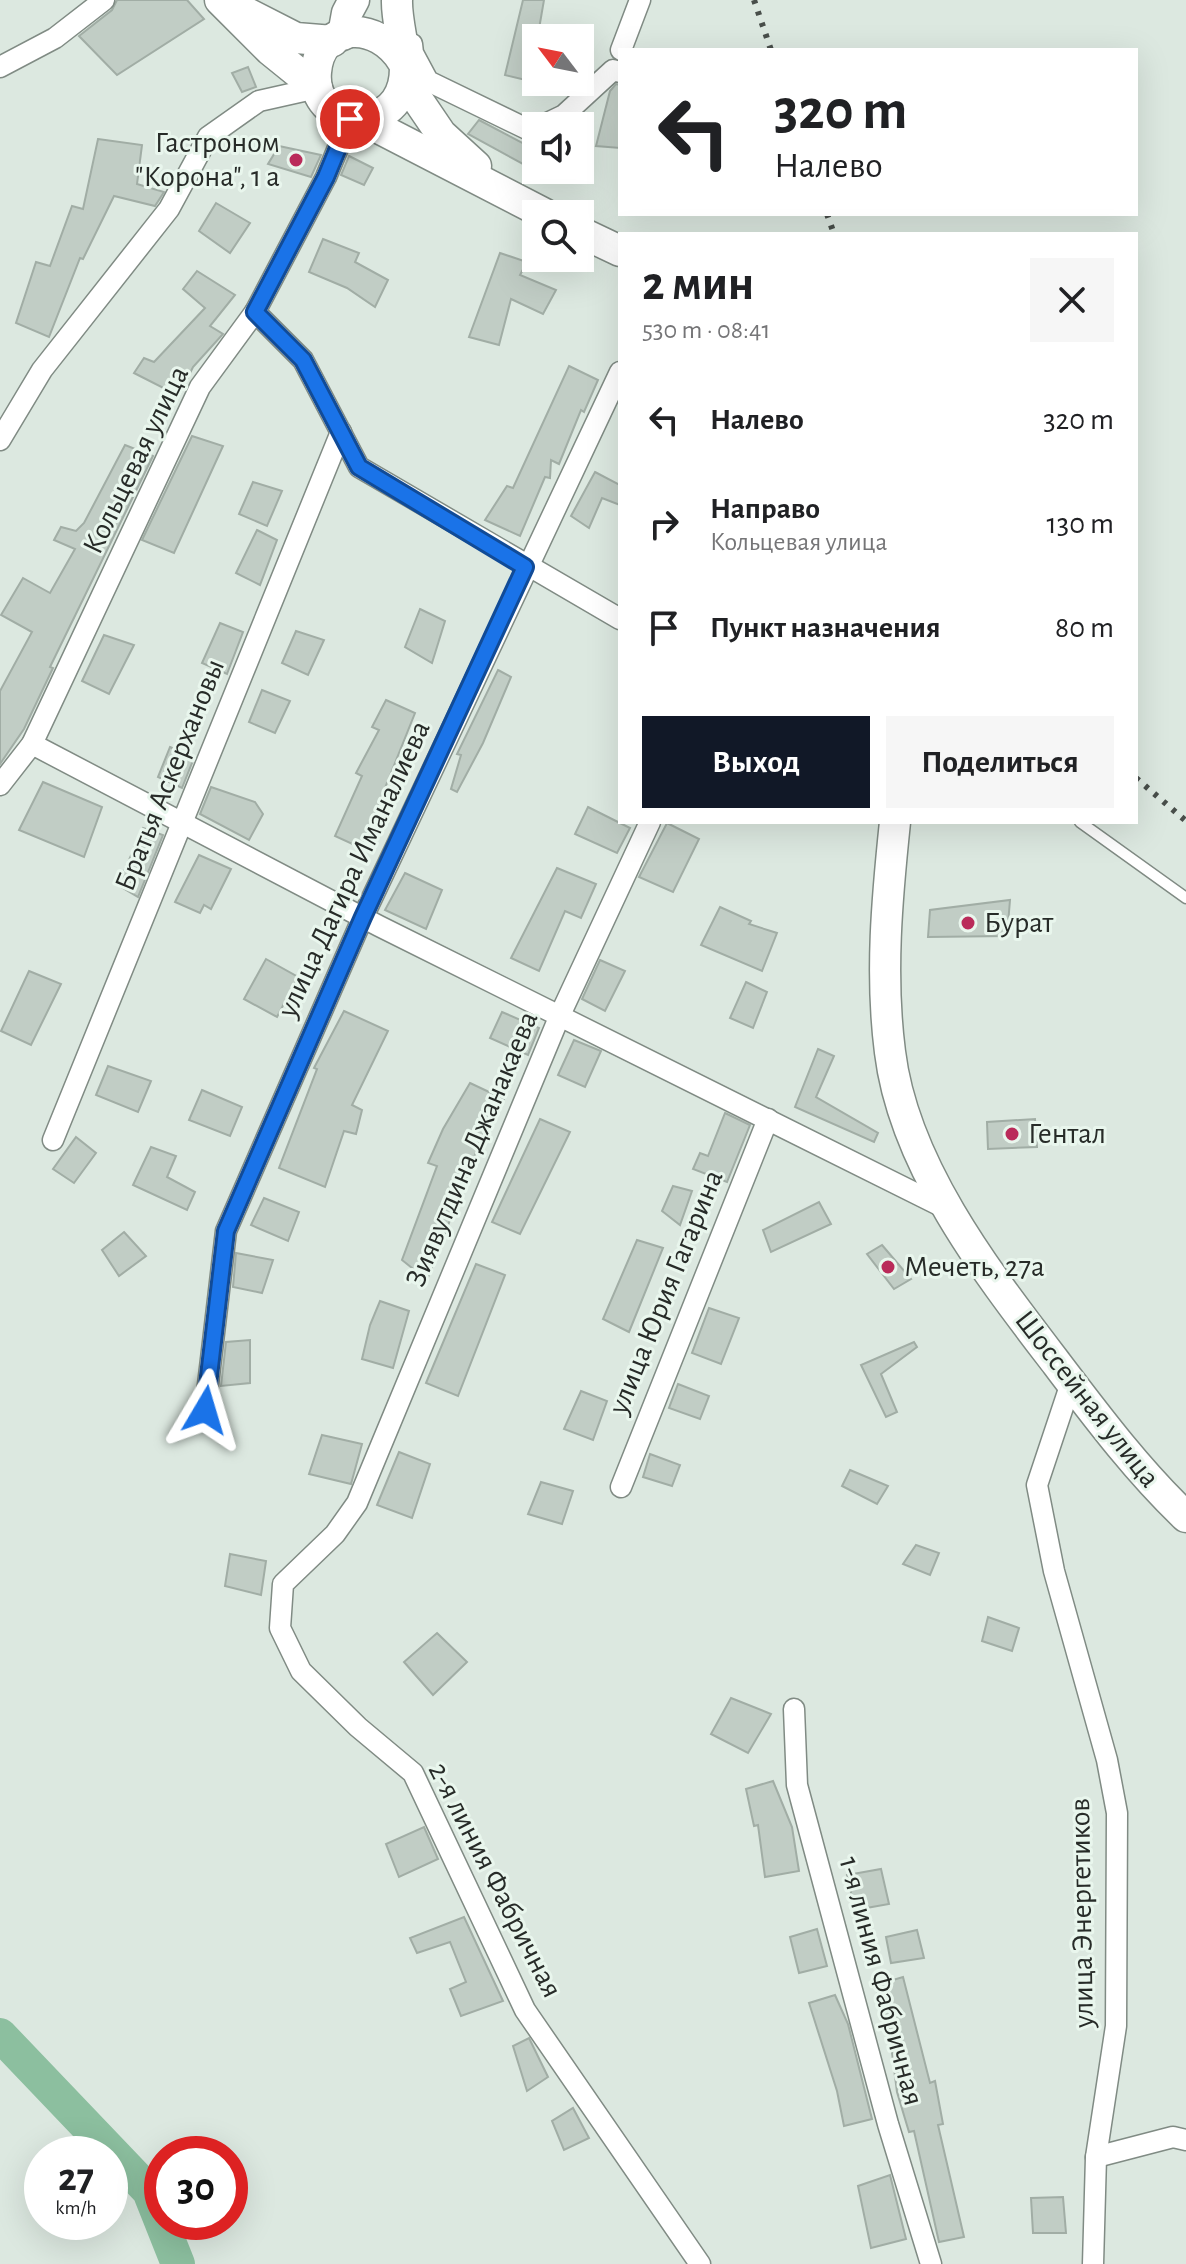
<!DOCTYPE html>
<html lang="ru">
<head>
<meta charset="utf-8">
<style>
	:root { --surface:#fff; --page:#f6f6f6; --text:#202124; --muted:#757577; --accent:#111827 }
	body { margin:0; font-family:"Alegreya Sans",sans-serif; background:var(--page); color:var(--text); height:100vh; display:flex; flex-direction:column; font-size:30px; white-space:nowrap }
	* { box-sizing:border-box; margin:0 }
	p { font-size:26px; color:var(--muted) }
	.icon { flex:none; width:44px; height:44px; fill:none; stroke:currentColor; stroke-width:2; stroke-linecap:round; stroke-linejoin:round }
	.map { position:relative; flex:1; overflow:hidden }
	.side { position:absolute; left:618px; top:232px; width:520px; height:592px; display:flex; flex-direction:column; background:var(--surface); border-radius:0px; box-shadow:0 8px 32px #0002 }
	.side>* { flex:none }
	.hud { position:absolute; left:618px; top:48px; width:520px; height:168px; border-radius:0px; box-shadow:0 8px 32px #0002; background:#fff; color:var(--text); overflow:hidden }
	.needle { width:52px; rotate:302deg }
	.buttons { position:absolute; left:522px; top:24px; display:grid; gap:16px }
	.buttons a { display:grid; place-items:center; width:72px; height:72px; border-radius:0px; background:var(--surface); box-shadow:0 8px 32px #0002; font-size:40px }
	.speed { position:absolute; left:24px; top:2136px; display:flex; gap:16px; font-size:40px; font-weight:700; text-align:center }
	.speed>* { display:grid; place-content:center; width:104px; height:104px; border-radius:50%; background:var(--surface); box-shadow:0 8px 32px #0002; line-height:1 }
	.speed small { font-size:20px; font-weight:400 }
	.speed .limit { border:12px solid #d22; background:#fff; color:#111 }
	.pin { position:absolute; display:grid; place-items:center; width:68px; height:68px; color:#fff; margin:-34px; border:4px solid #fff; border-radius:50%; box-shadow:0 2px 8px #0007 }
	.me { position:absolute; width:88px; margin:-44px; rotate:7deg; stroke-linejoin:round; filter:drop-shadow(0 0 6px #0008) }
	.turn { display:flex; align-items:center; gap:28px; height:168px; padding:0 24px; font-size:36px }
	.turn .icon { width:104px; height:104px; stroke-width:2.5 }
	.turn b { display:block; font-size:56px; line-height:68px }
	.round { display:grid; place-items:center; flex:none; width:84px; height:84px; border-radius:0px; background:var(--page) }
	.head { display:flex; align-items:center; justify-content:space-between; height:136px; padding:0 24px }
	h1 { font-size:48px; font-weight:600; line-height:60px }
	.button { display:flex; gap:16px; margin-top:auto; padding:16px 24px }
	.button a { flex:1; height:92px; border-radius:0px; background:var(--accent); color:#fff; font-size:32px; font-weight:600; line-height:92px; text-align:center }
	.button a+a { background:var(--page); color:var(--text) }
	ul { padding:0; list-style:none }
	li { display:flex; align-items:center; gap:24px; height:104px; padding:0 24px }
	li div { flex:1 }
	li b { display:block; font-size:30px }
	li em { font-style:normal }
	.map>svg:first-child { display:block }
</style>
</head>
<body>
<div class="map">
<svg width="1186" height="2264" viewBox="0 0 1186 2264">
	<rect width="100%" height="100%" fill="#dce8e0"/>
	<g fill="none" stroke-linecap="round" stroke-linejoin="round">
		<!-- river -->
		<path stroke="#8cbf9f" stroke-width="34" d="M0 2035 149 2191 178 2264"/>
	</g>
	<!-- building -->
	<g fill="#c1cdc5" stroke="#a1ada5" stroke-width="2">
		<path d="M117 0H187L204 19 117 75 79 36 112 10Z"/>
		<path d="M523 0H544L530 81 505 75Z"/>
		<path d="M248 67 256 87 242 92 232 73Z"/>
		<path d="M616 84 620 85V148L596 146 610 91Z"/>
		<path d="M479 120 536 150V171L468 134Z"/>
		<path d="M98 139 142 145 137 184 164 192 155 206 114 196 83 259 80 258 49 337 16 323 36 262 50 266 72 206 83 209Z"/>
		<path d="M279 146 321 155 311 177 268 164Z"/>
		<path d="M349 156 373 168 364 185 341 175Z"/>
		<path d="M216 203 250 223 230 253 199 231Z"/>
		<path d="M323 239 359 253 355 262 388 280 375 307 347 288 309 272Z"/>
		<path d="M500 253 527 262 520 275 556 290 543 314 511 299 499 345 469 337Z"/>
		<path d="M197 271 235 295 210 326 223 334 193 367 179 396 134 373 144 358 154 362 205 308 183 289Z"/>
		<path d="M569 366 598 380 584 412 581 410 559 464 551 460 550 478 545 477 520 536 485 520 507 486 513 488Z"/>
		<path d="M192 436 223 446 174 553 142 540Z"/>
		<path d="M125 445 153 456 50 667 53 668 24 729 0 764V691L32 632 1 615 23 578 50 593 75 549 54 540 61 527 76 531 84 523Z"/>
		<path d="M595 472 620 485V505L602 498 589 528 571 516Z"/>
		<path d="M253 482 282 491 267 526 239 514Z"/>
		<path d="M257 530 277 540 260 585 236 573Z"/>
		<path d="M420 609 445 621 432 663 405 647Z"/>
		<path d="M220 623 243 632 227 674 202 663Z"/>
		<path d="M296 631 324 640 308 675 282 663Z"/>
		<path d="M104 635 134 645 109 694 82 681Z"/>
		<path d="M498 670 511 677 483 743 457 792 451 789 461 755 457 754Z"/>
		<path d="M262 690 290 701 275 733 249 722Z"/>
		<path d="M386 700 415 713 361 848 335 836 362 776 356 773 379 730 372 727Z"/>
		<path d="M170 747 194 758 182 788 158 777Z"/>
		<path d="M43 782 102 807 84 857 19 830Z"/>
		<path d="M211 787 255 802 263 814 249 840 200 814Z"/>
		<path d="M588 807 630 828 617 853 575 834Z"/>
		<path d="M667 823 699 839 673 892 639 877Z"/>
		<path d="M143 828 163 835 138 897 118 885Z"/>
		<path d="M199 855 231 869 211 909 204 905 200 913 175 902Z"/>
		<path d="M557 868 596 884 581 918 565 911 539 971 511 958Z"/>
		<path d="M405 873 442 890 426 929 385 910Z"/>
		<path d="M1010 900 1007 936 928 937 930 910Z"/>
		<path d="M720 907 751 921 749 924 777 933 762 971 701 945Z"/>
		<path d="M266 959 298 977 277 1017 244 999Z"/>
		<path d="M600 960 625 971 605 1011 582 999Z"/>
		<path d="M29 971 61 984 31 1045 1 1031Z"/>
		<path d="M746 982 767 992 753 1028 730 1018Z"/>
		<path d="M344 1011 388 1031 352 1105 362 1110 356 1134 344 1131 325 1187 279 1168 317 1069 314 1068Z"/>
		<path d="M502 1012 539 1028 528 1055 490 1038Z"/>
		<path d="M574 1040 601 1051 585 1087 558 1075Z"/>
		<path d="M818 1049 834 1056 816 1097 878 1133 874 1142 795 1107Z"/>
		<path d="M108 1066 151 1081 138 1112 96 1095Z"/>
		<path d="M470 1083 504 1099 490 1126 487 1124 427 1280 402 1260 437 1166 428 1163 443 1129Z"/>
		<path d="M202 1090 242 1107 230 1136 189 1120Z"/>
		<path d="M725 1113 750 1125 727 1182 693 1169 700 1153 708 1156Z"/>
		<path d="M540 1119 570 1132 520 1234 492 1222Z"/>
		<path d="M1035 1119 1037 1147 988 1149 987 1122Z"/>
		<path d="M76 1137 96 1153 74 1183 53 1169Z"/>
		<path d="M151 1147 176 1156 167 1177 195 1192 187 1210 133 1185Z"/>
		<path d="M673 1186 692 1191 680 1225 662 1211Z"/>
		<path d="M264 1198 299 1212 288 1241 251 1225Z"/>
		<path d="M819 1202 831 1224 771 1252 763 1230Z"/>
		<path d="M124 1232 146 1256 119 1276 102 1250Z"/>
		<path d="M637 1240 663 1248 629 1332 603 1319Z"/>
		<path d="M882 1245 911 1279 894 1289 867 1254Z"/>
		<path d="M236 1253 273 1260 262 1293 233 1287Z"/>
		<path d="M476 1264 505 1275 458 1396 426 1383Z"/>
		<path d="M380 1301 409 1311 393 1368 362 1359 370 1325Z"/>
		<path d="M709 1308 739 1318 721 1364 692 1353Z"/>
		<path d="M250 1340V1383L221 1386 226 1342Z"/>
		<path d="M914 1342 917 1347 881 1374 897 1412 886 1417 861 1365Z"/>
		<path d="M678 1384 709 1396 700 1419 669 1408Z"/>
		<path d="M581 1391 607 1401 593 1440 564 1429Z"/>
		<path d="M322 1435 362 1444 351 1484 309 1474Z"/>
		<path d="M399 1452 430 1464 412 1518 377 1505Z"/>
		<path d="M650 1454 680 1465 672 1486 643 1477Z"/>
		<path d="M850 1470 888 1486 877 1504 842 1486Z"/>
		<path d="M541 1482 573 1491 562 1524 528 1514Z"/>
		<path d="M916 1545 939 1553 930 1575 903 1564Z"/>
		<path d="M230 1554 266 1561 261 1595 225 1586Z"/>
		<path d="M988 1617 1019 1628 1012 1651 982 1641Z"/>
		<path d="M437 1633 467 1662 433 1695 404 1662Z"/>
		<path d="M731 1698 771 1714 748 1753 711 1734Z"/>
		<path d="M773 1781 792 1827 799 1871 765 1877 758 1825 754 1826 746 1789Z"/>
		<path d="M424 1827 438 1859 399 1877 386 1844Z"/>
		<path d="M881 1869 889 1904 855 1910 847 1875Z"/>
		<path d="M464 1917 503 2001 461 2016 450 1989 466 1982 450 1942 417 1953 410 1938Z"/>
		<path d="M817 1929 827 1966 799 1973 790 1937Z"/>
		<path d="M917 1930 924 1958 891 1963 886 1937Z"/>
		<path d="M903 1977 930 2083 935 2081 943 2124 938 2125 964 2237 939 2242 914 2131 909 2132 897 2092 888 2021H884L876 1985Z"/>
		<path d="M835 1995 848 2024 872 2119 844 2126 837 2091 809 2003Z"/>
		<path d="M529 2038 548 2077 527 2091 513 2046Z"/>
		<path d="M573 2108 589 2138 564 2150 552 2121Z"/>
		<path d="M890 2175 906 2239 871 2248 858 2186Z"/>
		<path d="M1063 2197 1066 2233H1033L1031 2198Z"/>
	</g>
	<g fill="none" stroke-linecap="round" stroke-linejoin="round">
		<defs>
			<path id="service" d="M1080 822 1186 898"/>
			<g id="minor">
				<path d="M412 44 413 53 428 81 531 131 536 129"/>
				<path d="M621 50 640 0"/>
				<path d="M0 67 55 38 104 0"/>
				<path d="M541 126 564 115 613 70 620 72"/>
				<path d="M255 312 303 360 359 467 620 619"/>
				<path d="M0 440 42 370 169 209 208 137 259 101 317 88"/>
				<path d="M32 744 379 926 947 1209"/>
				<path d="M0 785 32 744 200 387 255 312 326 177 350 119"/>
				<path d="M650 822 560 1015 357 1503 335 1534 283 1584 280 1628 301 1671 358 1727 413 1773 525 2010 700 2264"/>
				<path d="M53 1140 341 432"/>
				<path d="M1071 1383 1037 1485 1054 1571 1107 1760 1117 1813 1116 2026 1096 2157 1093 2264"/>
				<path d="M205 1410 226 1231 363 917 620 372"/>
				<path d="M621 1487 768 1119"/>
				<path d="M794 1709 797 1785 888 2124 931 2264"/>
				<path d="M1096 2157 1173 2137 1186 2140"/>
			</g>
			<g id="secondary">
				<path d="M220 0 270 50 317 88"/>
				<path d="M397 0C396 26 410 60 403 85 390 136 311 127 316 72 320 21 378 20 403 62"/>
				<path d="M245 12 296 38 333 41"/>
				<path d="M343 35 347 13 354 0"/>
				<path d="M405 81 441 134 476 166"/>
				<path d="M365 121 545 214"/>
				<path d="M580 232 620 251"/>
				<path d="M895 822C887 898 880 975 890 1052 904 1167 989 1275 1057 1364 1098 1418 1137 1470 1186 1517"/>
			</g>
		</defs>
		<!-- service casing -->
		<use href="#service" stroke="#808b84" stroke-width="13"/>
		<!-- minor casing -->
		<use href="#minor" stroke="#808b84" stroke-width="23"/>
		<!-- secondary casing -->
		<use href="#secondary" stroke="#808b84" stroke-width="33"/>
		<!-- service -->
		<use href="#service" stroke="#fff" stroke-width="10"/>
		<!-- minor -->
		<use href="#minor" stroke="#fff" stroke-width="20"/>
		<!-- secondary -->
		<use href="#secondary" stroke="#fff" stroke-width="30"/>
		<!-- rail -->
		<g stroke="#484e4a" stroke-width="6" stroke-dasharray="4 8" stroke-linecap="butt">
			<path d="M754 0 771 50"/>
			<path d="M827 214 834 234"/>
			<path d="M1136 778 1186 821"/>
		</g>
	</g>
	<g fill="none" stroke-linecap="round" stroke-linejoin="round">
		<defs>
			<path id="route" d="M205 1410 226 1231 363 917 525 567 359 467 303 360 255 312 326 177 350 119"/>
		</defs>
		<!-- route casing -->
		<use href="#route" stroke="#114b97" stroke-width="20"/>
		<!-- route -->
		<use href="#route" stroke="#1a73e8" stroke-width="14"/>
	</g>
	<!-- markers -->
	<g fill="#ba2b5a" stroke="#e9f6ed" stroke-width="3">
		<circle cx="296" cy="160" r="8"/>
		<circle cx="968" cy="923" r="8"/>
		<circle cx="1012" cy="1134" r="8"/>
		<circle cx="888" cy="1267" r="8"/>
	</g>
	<g text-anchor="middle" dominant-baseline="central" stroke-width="6" stroke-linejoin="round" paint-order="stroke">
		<!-- poi labels -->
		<g font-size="30" fill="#272b28" stroke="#e9f6ed" text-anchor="start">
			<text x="280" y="143" text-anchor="end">Гастроном<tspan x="280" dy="34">"Корона", 1 а</tspan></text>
			<text x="984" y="923">Бурат</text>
			<text x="1028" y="1134">Гентал</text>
			<text x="904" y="1267">Мечеть, 27а</text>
		</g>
		<!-- street labels -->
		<g font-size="30" fill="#272b28" stroke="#e9f6ed">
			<text transform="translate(136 460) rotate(-64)">Кольцевая улица</text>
			<text transform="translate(170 775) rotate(-68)">Братья Аскерхановы</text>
			<text transform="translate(354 869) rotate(-65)">улица Дагира Иманалиева</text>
			<text transform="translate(472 1149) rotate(-67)">Зиявутдина Джанакаева</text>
			<text transform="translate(666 1292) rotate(-68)">улица Юрия Гагарина</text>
			<text transform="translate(1087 1399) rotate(52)">Шоссейная улица</text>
			<text transform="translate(495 1880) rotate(63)">2-я линия Фабричная</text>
			<text transform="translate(1082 1913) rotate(-91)">улица Энергетиков</text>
			<text transform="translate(881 1981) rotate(75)">1-я линия Фабричная</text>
		</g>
	</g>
</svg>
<div class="buttons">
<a><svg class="needle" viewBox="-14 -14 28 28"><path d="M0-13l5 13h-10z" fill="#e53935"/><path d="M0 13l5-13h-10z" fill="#757577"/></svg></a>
<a><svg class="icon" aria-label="sound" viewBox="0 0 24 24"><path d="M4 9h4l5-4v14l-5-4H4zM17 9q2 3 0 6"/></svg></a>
<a><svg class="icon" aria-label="search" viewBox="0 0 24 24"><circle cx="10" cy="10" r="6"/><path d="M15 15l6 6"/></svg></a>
</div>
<div class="speed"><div>27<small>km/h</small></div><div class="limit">30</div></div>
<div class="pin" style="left:350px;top:119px;background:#d93025"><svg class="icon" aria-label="arrive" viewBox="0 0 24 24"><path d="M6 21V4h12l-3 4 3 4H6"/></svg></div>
<svg class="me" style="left:205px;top:1410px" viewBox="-20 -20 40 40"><path d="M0-17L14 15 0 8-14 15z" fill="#1a73e8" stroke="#fff" stroke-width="4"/></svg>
<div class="hud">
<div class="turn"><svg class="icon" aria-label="left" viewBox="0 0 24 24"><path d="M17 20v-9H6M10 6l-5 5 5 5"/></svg><div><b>320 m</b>Налево</div></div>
</div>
<section class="side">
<div class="head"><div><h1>2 мин</h1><p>530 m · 08:41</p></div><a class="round"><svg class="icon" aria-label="close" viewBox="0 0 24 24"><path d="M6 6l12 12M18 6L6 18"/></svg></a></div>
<ul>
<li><svg class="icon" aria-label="left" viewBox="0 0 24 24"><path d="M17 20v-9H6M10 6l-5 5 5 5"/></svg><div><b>Налево</b></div><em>320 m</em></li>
<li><svg class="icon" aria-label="right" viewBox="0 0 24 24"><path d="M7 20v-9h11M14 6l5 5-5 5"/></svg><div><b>Направо</b><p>Кольцевая улица</p></div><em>130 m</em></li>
<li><svg class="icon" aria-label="arrive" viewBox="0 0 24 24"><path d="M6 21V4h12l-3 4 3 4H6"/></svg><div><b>Пункт назначения</b></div><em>80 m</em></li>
</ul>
<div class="button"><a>Выход</a><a>Поделиться</a></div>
</section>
</div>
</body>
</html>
